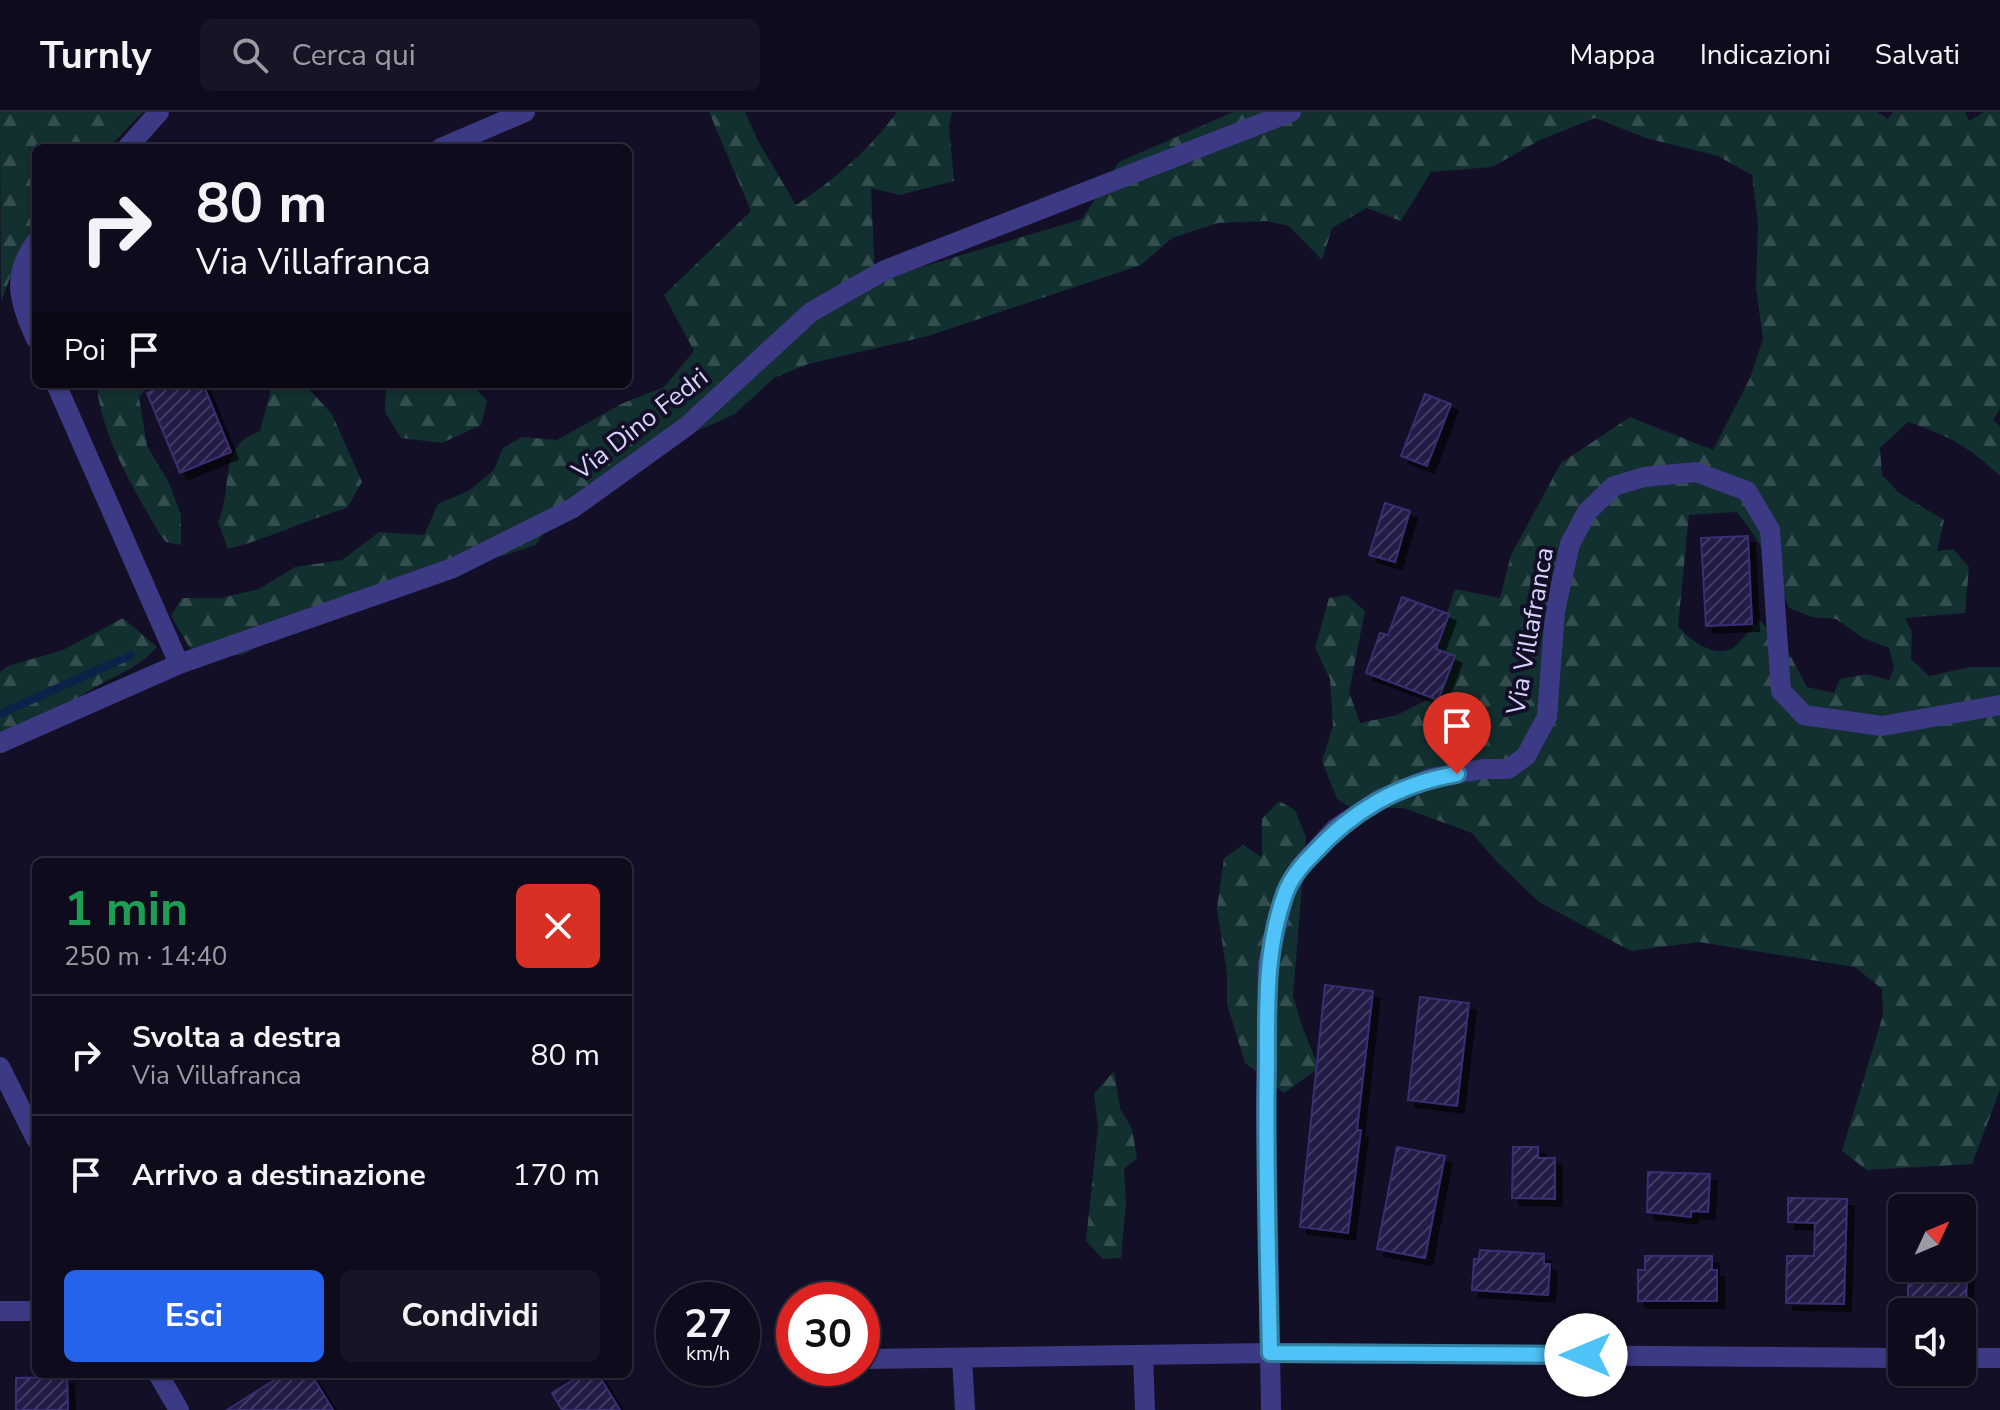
<!DOCTYPE html>
<html lang="it">
<head>
<meta charset="utf-8">
<style>
	:root { --surface:#0e0b1c; --page:#171425; --text:#f1f3f6; --muted:#9b9ba3; --line:#2e2b3b; --accent:#2563eb }
	body { margin:0; font-family:"Nunito Sans",sans-serif; background:var(--page); color:var(--text); height:100vh; display:flex; flex-direction:column; font-size:30px; white-space:nowrap }
	* { box-sizing:border-box; margin:0 }
	p { font-size:26px; color:var(--muted) }
	.icon { flex:none; width:44px; height:44px; fill:none; stroke:currentColor; stroke-width:2; stroke-linecap:round; stroke-linejoin:round }
	.map { position:relative; flex:1; overflow:hidden }
	.details { position:absolute; left:32px; top:746px; width:600px; height:520px; display:flex; flex-direction:column; background:var(--surface); border-radius:12px; box-shadow:0 2px 6px #0004,0 0 0 2px var(--line) }
	.details>* { flex:none }
	.top-card { position:absolute; left:32px; top:32px; width:600px; height:244px; border-radius:12px; box-shadow:0 2px 6px #0004,0 0 0 2px var(--line); background:#0e0b1c; color:var(--text); overflow:hidden }
	.needle { width:52px; rotate:46deg }
	.fabs { position:absolute; left:1888px; top:1082px; display:grid; gap:16px }
	.fabs a { display:grid; place-items:center; width:88px; height:88px; border-radius:12px; background:var(--surface); box-shadow:0 2px 6px #0004,0 0 0 2px var(--line); font-size:40px }
	.speed { position:absolute; left:656px; top:1170px; display:flex; gap:16px; font-size:40px; font-weight:700; text-align:center }
	.speed>* { display:grid; place-content:center; width:104px; height:104px; border-radius:50%; background:var(--surface); box-shadow:0 2px 6px #0004,0 0 0 2px var(--line); line-height:1 }
	.speed small { font-size:20px; font-weight:400 }
	.speed .limit { border:12px solid #d22; background:#fff; color:#111 }
	.pin { position:absolute; display:grid; place-items:center; width:68px; height:68px; color:#fff; margin:-82px -34px; border-radius:50% 50% 50% 0; rotate:-45deg; box-shadow:0 0 8px #0007 }
	.pin .icon { rotate:45deg }
	.me { position:absolute; width:88px; margin:-44px; rotate:270deg; stroke-linejoin:round; filter:drop-shadow(0 0 6px #0008) }
	.turn { display:flex; align-items:center; gap:28px; height:168px; padding:0 32px; font-size:36px }
	.turn .icon { width:104px; height:104px; stroke-width:2.5 }
	.turn b { display:block; font-size:56px; line-height:68px }
	.then { display:flex; align-items:center; height:76px; padding:0 32px; background:#0003; gap:16px; font-size:30px }
	.round { display:grid; place-items:center; flex:none; width:84px; height:84px; border-radius:12px; background:var(--page) }
	.head { display:flex; align-items:center; justify-content:space-between; height:136px; padding:0 32px }
	h1 { font-size:48px; font-weight:700; line-height:60px; color:#1e9e55 }
	.button { display:flex; gap:16px; margin-top:auto; padding:16px 32px }
	.button a { flex:1; height:92px; border-radius:12px; background:var(--accent); color:#fff; font-size:32px; font-weight:700; line-height:92px; text-align:center }
	.button a+a { background:var(--page); color:var(--text) }
	ul { padding:0; list-style:none }
	li { display:flex; align-items:center; gap:24px; height:120px; padding:0 32px; border-top:2px solid var(--line) }
	li div { flex:1 }
	li b { display:block; font-size:30px }
	li em { font-style:normal }
	header { display:flex; align-items:center; gap:48px; box-sizing:border-box; height:112px; padding:0 40px; background:var(--surface); border-bottom:2px solid var(--line) }
	header strong { font-size:38px }
	nav { display:flex; gap:44px; margin-inline-start:auto; font-size:28px }
	.search { width:560px; height:72px; background:var(--page); display:flex; align-items:center; gap:20px; box-sizing:border-box; padding:0 28px; border-radius:12px; color:var(--muted); font-size:30px }
	.map>svg:first-child { display:block }
</style>
</head>
<body>
<header>
<strong>Turnly</strong>
<div class="search"><svg class="icon" aria-label="search" viewBox="0 0 24 24"><circle cx="10" cy="10" r="6"/><path d="M15 15l6 6"/></svg>Cerca qui</div>
<nav><a>Mappa</a><a>Indicazioni</a><a>Salvati</a></nav>
</header>
<div class="map">
<svg width="2000" height="1298" viewBox="0 0 2000 1298">
	<defs>
		<pattern id="forest-firs" width="22" height="20" patternUnits="userSpaceOnUse" patternTransform="scale(2)"><rect width="22" height="20" fill="#12302f"/><path d="M5 1l3.5 6h-7zM16 11l3.5 6h-7z" fill="#344d4e"/></pattern>
		<pattern id="building-hatch" width="6" height="6" patternUnits="userSpaceOnUse" patternTransform="scale(2)"><rect width="6" height="6" fill="#241b47"/><path d="M-1 1l2-2M0 6l6-6M5 7l2-2" fill="none" stroke="#433b63"/></pattern>
		<filter id="shadow"><feDropShadow dx="7" dy="7" stdDeviation="0" flood-color="#0009"/></filter>
	</defs>
	<rect width="100%" height="100%" fill="#130f26"/>
	<!-- forest -->
	<g fill="url(#forest-firs)" fill-rule="evenodd">
		<path d="M0 0H143L108 36H36V109L13 157 1 190Z"/>
		<path d="M709 0H745L758 29 796 93C833 69 871 36 897 0H952L949 14 954 69 900 83 871 76 875 169 1082 107 1119 50 1233 0H1877L1888 7 1893 0H1965L1969 9 1984 0H2000V297L1993 308 2000 314V364C1968 334 1949 324 1908 310L1880 336 1882 363 1899 381 1944 408 1937 439 1953 437 1969 455 1965 501 1905 506 1912 520 1911 547 1929 564 1970 555H2000V978L1972 1052 1867 1058 1842 1039 1883 903 1882 877 1855 855 1699 830 1631 839 1539 790 1495 748 1472 721 1404 696H1351L1337 687 1322 649 1333 614 1330 567 1315 536 1329 486 1347 483 1365 499 1349 580 1360 611 1397 603 1435 584 1441 518 1455 477 1500 486 1511 443 1561 351 1630 305 1713 338 1750 266 1763 227 1756 176 1758 112 1752 63 1718 44 1646 26 1595 6 1540 28 1492 55 1431 60 1401 109 1367 96 1332 116 1322 148 1289 114 1267 109 1218 111 1172 126 1141 153 928 224 808 252 774 266 735 302 654 338 613 364 573 384 535 433 503 444 445 454 343 486 243 543H194L171 504 182 486H221L259 477 295 455 342 448 379 420 424 423 438 392 470 378 494 358 503 336 522 325 557 328 621 292 664 275 694 239 664 183 751 99ZM1737 400C1761 430 1776 460 1789 496L1812 505 1836 507 1863 526 1889 536 1894 555 1889 568 1867 562 1840 567 1834 581 1807 575 1785 534 1759 508C1752 515 1738 534 1731 537 1713 546 1689 527 1678 514L1689 403Z"/>
		<path d="M109 272H150L139 285 147 334 169 371 181 403V433L166 430 159 421C134 377 104 329 97 277Z"/>
		<path d="M277 272H304L332 302 362 370 347 396C306 408 268 427 228 437L218 410C234 376 216 334 260 319L272 274Z"/>
		<path d="M386 272H472L487 289 481 313 442 331 401 326 385 300Z"/>
		<path d="M123 506 157 535C139 556 117 562 94 576 60 596 39 613 0 627V560L8 554 63 538Z"/>
		<path d="M1279 689 1295 698 1306 725 1293 884 1302 914 1319 956 1284 981 1245 951 1227 892V862L1217 796 1224 746 1243 733 1262 745V707Z"/>
		<path d="M1114 959 1120 996 1132 1017 1137 1046 1124 1057 1126 1091 1121 1146 1103 1147 1086 1129 1098 1015 1094 982Z"/>
	</g>
	<g fill="none" stroke-linecap="round" stroke-linejoin="round">
		<!-- stream -->
		<path stroke="#0c2248" stroke-width="8" d="M0 602 131 543"/>
	</g>
	<!-- building -->
	<g fill="url(#building-hatch)" stroke="#3b2d73" stroke-width="2" filter="url(#shadow)">
		<path d="M168 272H203L231 340 180 361 147 281Z"/>
		<path d="M1425 282 1451 292 1427 354 1401 344Z"/>
		<path d="M1385 391 1410 399 1395 450 1369 443Z"/>
		<path d="M1748 424 1752 512 1706 514 1701 426Z"/>
		<path d="M1402 485 1449 502 1436 537 1455 544 1438 588 1366 561 1380 521 1388 523Z"/>
		<path d="M1325 873 1373 879 1357 1018H1361L1348 1121 1300 1115Z"/>
		<path d="M1420 885 1469 891 1457 994 1408 988Z"/>
		<path d="M1397 1035 1445 1044 1425 1146 1377 1137Z"/>
		<path d="M1513 1035H1538V1046H1555V1087L1512 1086Z"/>
		<path d="M1648 1060 1710 1062 1708 1100 1691 1099V1105L1647 1100Z"/>
		<path d="M1788 1086 1847 1087 1844 1192 1786 1191 1787 1144H1814L1815 1111 1788 1110Z"/>
		<path d="M1480 1138 1544 1142V1152H1550L1548 1183 1472 1178 1474 1147H1479Z"/>
		<path d="M1645 1144H1712V1158H1717V1189H1638V1158H1645Z"/>
		<path d="M1908 1156H1967L1966 1195 1908 1193Z"/>
		<path d="M284 1262H311L333 1298H227Z"/>
		<path d="M583 1262H598L620 1298H562L552 1281Z"/>
		<path d="M67 1265 68 1298H16V1266Z"/>
	</g>
	<g fill="none" stroke-linecap="round" stroke-linejoin="round">
		<!-- minor -->
		<g stroke="#3d3a85" stroke-width="20">
			<path d="M127 36 159 0"/>
			<path d="M441 36 525 0"/>
			<path d="M36 130C10 165 20 190 36 227"/>
			<path d="M56 272 179 552"/>
			<path d="M0 631 179 552 453 456 573 396 687 314 811 200 885 158 1291 0"/>
			<path d="M0 955 36 1027"/>
			<path d="M0 1199H36"/>
			<path d="M1143 1243 1145 1298"/>
			<path d="M962 1246 965 1298"/>
			<path d="M1962 1246H2000"/>
			<path d="M865 1247 1270 1241 1902 1246"/>
			<path d="M158 1262 179 1298"/>
			<path d="M1271 1298 1266 998 1268 851 1285 781 1299 756 1336 716 1380 687 1431 666 1483 657H1508L1526 644 1547 605 1555 499 1570 432 1587 400 1614 374 1644 365 1696 360 1747 379 1770 418 1781 579 1804 603 1882 614 2000 593"/>
		</g>
	</g>
	<g fill="none" stroke-linecap="round" stroke-linejoin="round">
		<defs>
			<path id="route" d="M1457 662C1398 672 1352 699 1312 743 1301 754 1290 767 1285 782 1265 836 1267 894 1267 950 1265 1047 1268 1144 1270 1241L1586 1243"/>
		</defs>
		<!-- route casing -->
		<use href="#route" stroke="#337fa1" stroke-width="20"/>
		<!-- route -->
		<use href="#route" stroke="#4fc3f7" stroke-width="14"/>
	</g>
	<g text-anchor="middle" dominant-baseline="central" stroke-width="8" stroke-linejoin="round" paint-order="stroke">
		<!-- street labels -->
		<g font-size="26" fill="#d9d4ff" stroke="#130f26">
			<text transform="translate(640 312) rotate(-38)">Via Dino Fedri</text>
			<text transform="translate(1530 519) rotate(-80)">Via Villafranca</text>
		</g>
	</g>
</svg>
<div class="fabs">
<a><svg class="needle" viewBox="-14 -14 28 28"><path d="M0-13l5 13h-10z" fill="#e53935"/><path d="M0 13l5-13h-10z" fill="#9b9ba3"/></svg></a>
<a><svg class="icon" aria-label="sound" viewBox="0 0 24 24"><path d="M4 9h4l5-4v14l-5-4H4zM17 9q2 3 0 6"/></svg></a>
</div>
<div class="speed"><div>27<small>km/h</small></div><div class="limit">30</div></div>
<div class="pin" style="left:1457px;top:662px;background:#d93025"><svg class="icon" aria-label="arrive" viewBox="0 0 24 24"><path d="M6 21V4h12l-3 4 3 4H6"/></svg></div>
<svg class="me" style="left:1586px;top:1243px" viewBox="-20 -20 40 40"><circle r="19" fill="#fff"/><path d="M0-13L10 11 0 6-10 11z" fill="#4fc3f7"/></svg>
<div class="top-card">
<div class="turn"><svg class="icon" aria-label="right" viewBox="0 0 24 24"><path d="M7 20v-9h11M14 6l5 5-5 5"/></svg><div><b>80 m</b>Via Villafranca</div></div>
<div class="then">Poi<svg class="icon" aria-label="arrive" viewBox="0 0 24 24"><path d="M6 21V4h12l-3 4 3 4H6"/></svg></div>
</div>
<section class="details">
<div class="head"><div><h1>1 min</h1><p>250 m · 14:40</p></div><a class="round" style="background:#d93025;color:#fff"><svg class="icon" aria-label="close" viewBox="0 0 24 24"><path d="M6 6l12 12M18 6L6 18"/></svg></a></div>
<ul>
<li><svg class="icon" aria-label="right" viewBox="0 0 24 24"><path d="M7 20v-9h11M14 6l5 5-5 5"/></svg><div><b>Svolta a destra</b><p>Via Villafranca</p></div><em>80 m</em></li>
<li><svg class="icon" aria-label="arrive" viewBox="0 0 24 24"><path d="M6 21V4h12l-3 4 3 4H6"/></svg><div><b>Arrivo a destinazione</b></div><em>170 m</em></li>
</ul>
<div class="button"><a>Esci</a><a>Condividi</a></div>
</section>
</div>
</body>
</html>
